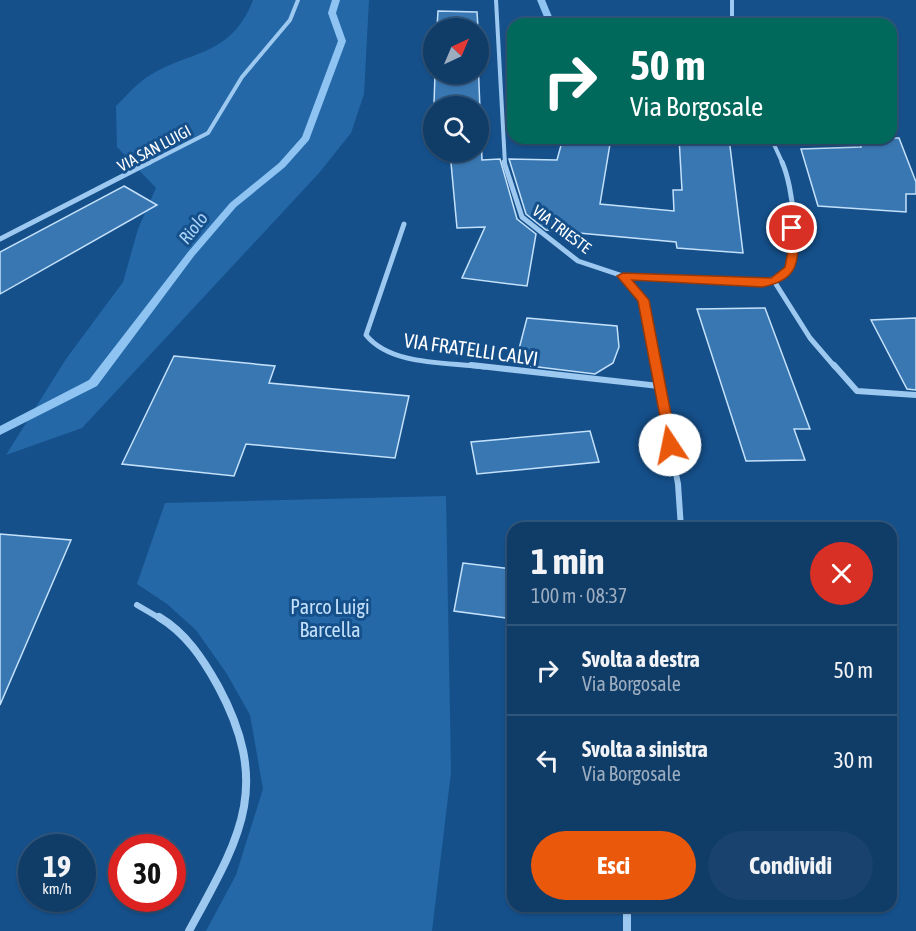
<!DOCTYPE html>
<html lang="it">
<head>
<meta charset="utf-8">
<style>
	:root { --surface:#103c68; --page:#19436e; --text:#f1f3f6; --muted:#9cadc0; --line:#30567c; --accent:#ea580c }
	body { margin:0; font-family:"Asap Condensed",sans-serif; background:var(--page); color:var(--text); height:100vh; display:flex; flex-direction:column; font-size:22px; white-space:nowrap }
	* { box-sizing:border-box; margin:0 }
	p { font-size:20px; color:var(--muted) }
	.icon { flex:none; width:33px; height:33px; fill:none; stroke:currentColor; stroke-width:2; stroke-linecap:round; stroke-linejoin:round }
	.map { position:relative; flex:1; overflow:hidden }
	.panel { position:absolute; left:507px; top:522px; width:390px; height:390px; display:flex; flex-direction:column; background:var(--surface); border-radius:18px; box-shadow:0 2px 4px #0004,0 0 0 2px var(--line) }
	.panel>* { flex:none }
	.top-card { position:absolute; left:507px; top:18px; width:390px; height:126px; border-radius:18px; box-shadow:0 2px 4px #0004,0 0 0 2px var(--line); background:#00695c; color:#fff; overflow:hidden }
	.needle { width:39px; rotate:44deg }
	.tools { position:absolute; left:423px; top:18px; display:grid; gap:12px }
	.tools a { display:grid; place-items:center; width:66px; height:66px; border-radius:50%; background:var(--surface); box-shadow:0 2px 4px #0004,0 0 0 2px var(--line); font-size:30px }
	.speed { position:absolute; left:18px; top:834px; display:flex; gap:12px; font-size:30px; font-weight:700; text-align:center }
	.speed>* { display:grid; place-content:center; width:78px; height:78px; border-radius:50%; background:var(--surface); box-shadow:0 2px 4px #0004,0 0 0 2px var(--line); line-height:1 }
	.speed small { font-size:15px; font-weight:400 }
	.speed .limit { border:9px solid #d22; background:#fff; color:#111 }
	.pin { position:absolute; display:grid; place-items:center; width:51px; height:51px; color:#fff; margin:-26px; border:3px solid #fff; border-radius:50%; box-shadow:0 2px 6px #0007 }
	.me { position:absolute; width:66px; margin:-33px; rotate:349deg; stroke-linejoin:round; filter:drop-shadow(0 0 4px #0008) }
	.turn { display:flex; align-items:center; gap:21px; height:126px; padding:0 24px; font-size:27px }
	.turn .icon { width:78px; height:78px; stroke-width:2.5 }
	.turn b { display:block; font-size:42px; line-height:51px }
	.round { display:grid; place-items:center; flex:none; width:63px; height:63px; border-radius:32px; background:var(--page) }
	.overview { display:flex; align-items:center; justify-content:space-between; height:102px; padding:0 24px }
	h1 { font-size:36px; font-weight:700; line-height:45px }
	.button { display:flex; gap:12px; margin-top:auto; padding:12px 24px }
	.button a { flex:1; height:69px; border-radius:36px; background:var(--accent); color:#fff; font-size:24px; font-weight:700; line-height:69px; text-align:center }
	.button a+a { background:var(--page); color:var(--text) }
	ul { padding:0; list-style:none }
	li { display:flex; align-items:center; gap:18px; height:90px; padding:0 24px; border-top:2px solid var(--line) }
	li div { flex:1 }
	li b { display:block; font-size:22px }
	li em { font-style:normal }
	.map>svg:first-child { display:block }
</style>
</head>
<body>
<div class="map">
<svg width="916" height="931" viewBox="0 0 916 931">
	<rect width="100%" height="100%" fill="#15508b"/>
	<!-- green -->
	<g fill="#2468a8">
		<path d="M253 0H369L364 94 351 133 319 173 82 428 6 455 66 359 123 282 138 229 156 188 117 147 116 106C125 97 134 87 143 80 186 49 230 60 253 0Z"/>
		<path d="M446 496 451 772 432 931H206L236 875 263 789 250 715 227 674 196 630 167 604 137 584 165 503Z"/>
	</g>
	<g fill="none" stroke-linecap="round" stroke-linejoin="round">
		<!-- stream -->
		<g fill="#8fc4f2" fill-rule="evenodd">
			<path d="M332 0H340L336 13 346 41 309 140 285 167 236 207 194 256 97 386 0 435V426L89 380 188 252 230 203 279 163 302 137 338 41 328 13Z"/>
			<path d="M537 0H545L555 24H547Z"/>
		</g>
	</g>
	<!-- building -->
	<g fill="#3977b2" stroke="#c4e1fb" stroke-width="1.5">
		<path d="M438 11 477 12 478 28H437Z"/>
		<path d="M478 59 482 160 500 159 517 219 536 234 527 286 462 278 485 227 457 228 450 152H478V106H445V104H434L435 74H478Z"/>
		<path d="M563 138H611L600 204 674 211 673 190H682L679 138H729L743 253 677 248 676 242 546 230 526 214 509 159 557 160Z"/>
		<path d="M858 138H899L916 182V194H906V212L818 206 801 149 861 147Z"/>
		<path d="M124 186 157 205 0 294V252Z"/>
		<path d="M765 308 810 429H794L805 460 746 461 697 309Z"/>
		<path d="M527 318 617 326 619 347 613 363 595 374 530 366 520 360 519 349Z"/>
		<path d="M916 318V390L907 389 871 320Z"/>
		<path d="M174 356 275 366 269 383 409 396 395 458 246 444 234 476 122 464Z"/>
		<path d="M590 431 599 462 477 474 471 442Z"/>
		<path d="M0 534 71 540 0 705Z"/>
		<path d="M463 563 513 569V619L454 611Z"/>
	</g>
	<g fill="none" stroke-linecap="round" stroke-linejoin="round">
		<!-- minor-far3 -->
		<g stroke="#9dc8ef" stroke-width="4">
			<path d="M496 0 505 164"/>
			<path d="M732 0V24"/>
			<path d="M771 138 783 164"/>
			<path d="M147 164 208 133 242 77 290 20 298 0"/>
		</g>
		<!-- minor-far2 -->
		<g stroke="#9dc8ef" stroke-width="5">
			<path d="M504 162 522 217 578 261 623 276 762 283 784 275C802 256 793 186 782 162"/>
			<path d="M404 224 366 335C391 366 447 362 484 367"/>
			<path d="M0 239 150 162"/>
			<path d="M623 276 643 300 656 367"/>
			<path d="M774 281 810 338 835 367"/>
		</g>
		<!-- minor-far1 -->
		<g stroke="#9dc8ef" stroke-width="6">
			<path d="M471 365 659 386"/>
			<path d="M655 365 678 484 681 528"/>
			<path d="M834 365 857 391 916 395"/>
			<path d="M137 605 161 619"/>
		</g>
		<!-- minor -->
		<g stroke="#9dc8ef" stroke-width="8">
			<path d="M159 617C186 633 203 659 218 686 273 788 239 839 189 931"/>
			<path d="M627 906V931"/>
		</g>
	</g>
	<!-- route -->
	<path fill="#ea580c" stroke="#983908" stroke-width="1.5" d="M792 224 797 228C799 261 800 280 762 287L632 280 649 300 677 445 670 450 666 448 638 301 617 276 623 273 771 278 785 267 788 251 786 228Z"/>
	<g text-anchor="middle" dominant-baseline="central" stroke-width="6" stroke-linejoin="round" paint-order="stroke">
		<!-- far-street labels -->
		<g font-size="16" fill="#fff" stroke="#15508b">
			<text transform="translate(154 148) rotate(-28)">VIA SAN LUIGI</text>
			<text transform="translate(562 229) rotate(37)">VIA TRIESTE</text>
		</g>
		<!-- far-water labels -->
		<g font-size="18" font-style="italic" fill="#a9d2f7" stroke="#15508b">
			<text transform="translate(193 228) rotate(-52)">Riolo</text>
		</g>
		<!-- street labels -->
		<g font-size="20" fill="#fff" stroke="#15508b">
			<text transform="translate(471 349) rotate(8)">VIA FRATELLI CALVI</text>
		</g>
		<!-- park labels -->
		<g font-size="20" fill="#c4e1fb" stroke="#15508b">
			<text x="330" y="606">Parco Luigi<tspan x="330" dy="23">Barcella</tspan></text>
		</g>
	</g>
</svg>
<div class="tools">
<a><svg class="needle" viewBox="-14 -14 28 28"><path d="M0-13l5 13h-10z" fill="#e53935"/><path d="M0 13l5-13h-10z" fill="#9cadc0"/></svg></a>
<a><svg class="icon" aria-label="search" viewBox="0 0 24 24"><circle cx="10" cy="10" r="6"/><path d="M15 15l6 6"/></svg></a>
</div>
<div class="speed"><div>19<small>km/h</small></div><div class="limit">30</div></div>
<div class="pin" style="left:792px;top:228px;background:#d93025"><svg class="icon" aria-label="arrive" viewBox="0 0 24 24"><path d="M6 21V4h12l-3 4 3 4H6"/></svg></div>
<svg class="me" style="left:670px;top:445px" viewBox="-20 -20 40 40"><circle r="19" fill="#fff"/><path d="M0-13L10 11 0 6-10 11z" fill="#ea580c"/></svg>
<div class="top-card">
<div class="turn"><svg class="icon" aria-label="right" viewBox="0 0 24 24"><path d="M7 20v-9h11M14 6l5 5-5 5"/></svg><div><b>50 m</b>Via Borgosale</div></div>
</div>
<section class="panel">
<div class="overview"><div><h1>1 min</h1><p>100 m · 08:37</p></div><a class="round" style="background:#d93025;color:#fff"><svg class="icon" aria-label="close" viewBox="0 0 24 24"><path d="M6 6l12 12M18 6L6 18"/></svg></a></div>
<ul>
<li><svg class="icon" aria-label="right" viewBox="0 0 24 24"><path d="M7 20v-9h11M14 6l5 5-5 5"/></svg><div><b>Svolta a destra</b><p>Via Borgosale</p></div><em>50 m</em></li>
<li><svg class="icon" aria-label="left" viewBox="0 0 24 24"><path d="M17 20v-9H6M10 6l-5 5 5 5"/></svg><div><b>Svolta a sinistra</b><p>Via Borgosale</p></div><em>30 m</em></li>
</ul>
<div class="button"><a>Esci</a><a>Condividi</a></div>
</section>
</div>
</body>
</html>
